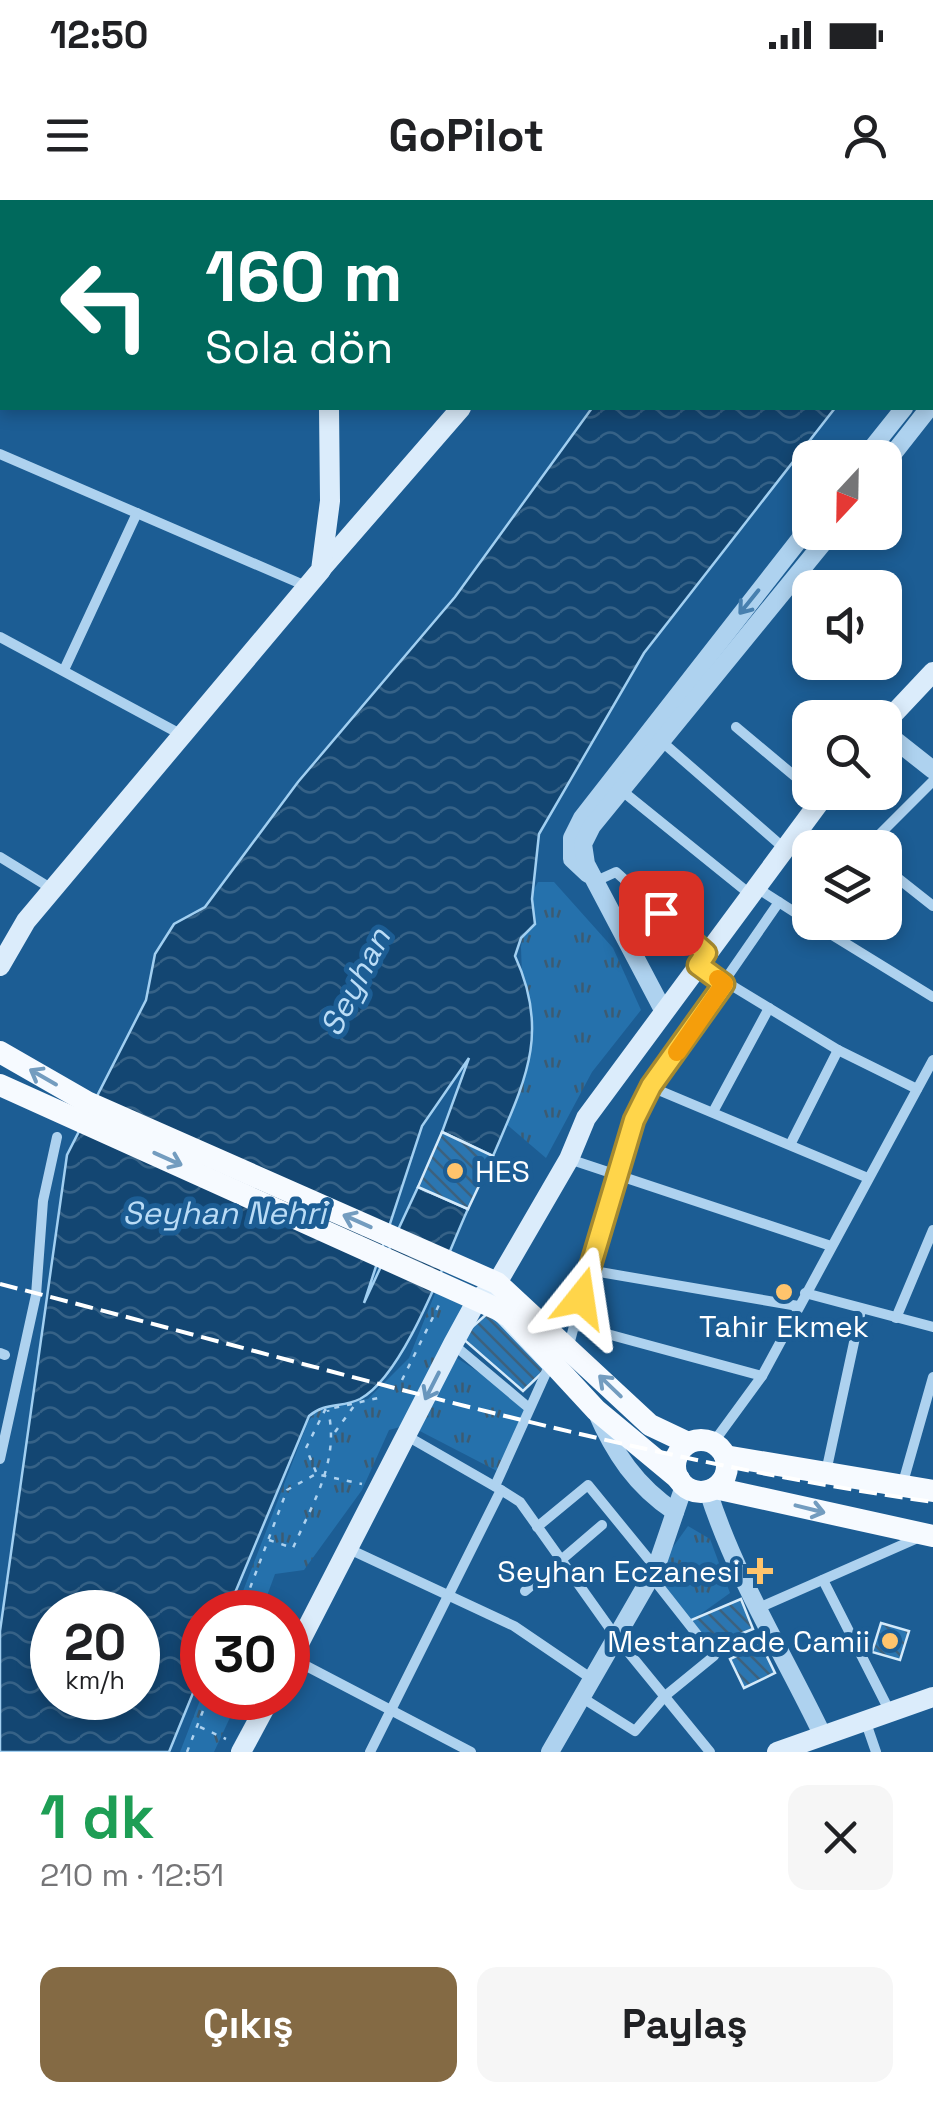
<!DOCTYPE html>
<html lang="tr">
<head>
<meta charset="utf-8">
<style>
	:root { --surface:#fff; --page:#f6f6f6; --text:#202124; --muted:#757577; --accent:#846a44 }
	body { margin:0; font-family:"Space Grotesk",sans-serif; background:var(--page); color:var(--text); height:100vh; display:flex; flex-direction:column; font-size:38px; white-space:nowrap }
	* { box-sizing:border-box; margin:0 }
	p { font-size:32px; color:var(--muted) }
	.icon { flex:none; width:55px; height:55px; fill:none; stroke:currentColor; stroke-width:2; stroke-linecap:round; stroke-linejoin:round }
	.map { position:relative; height:1552px; overflow:hidden }
	.panel { display:flex; flex-direction:column; background:var(--surface); flex:1 }
	.panel>* { flex:none }
	.top-card { position:absolute; left:0px; top:0px; width:935px; height:210px; box-shadow:0 5px 15px #0003; background:#00695c; color:#fff; overflow:hidden }
	.needle { width:65px; rotate:202deg }
	.fabs { position:absolute; left:792px; top:240px; display:grid; gap:20px }
	.fabs a { display:grid; place-items:center; width:110px; height:110px; border-radius:20px; background:var(--surface); box-shadow:0 5px 15px #0003; font-size:50px }
	.speed { position:absolute; left:30px; top:1390px; display:flex; gap:20px; font-size:50px; font-weight:700; text-align:center }
	.speed>* { display:grid; place-content:center; width:130px; height:130px; border-radius:50%; background:var(--surface); box-shadow:0 5px 15px #0003; line-height:1 }
	.speed small { font-size:25px; font-weight:400 }
	.speed .limit { border:15px solid #d22; background:#fff; color:#111 }
	.pin { position:absolute; display:grid; place-items:center; width:85px; height:85px; color:#fff; margin:-42px; border-radius:20px; box-shadow:0 5px 15px #0006 }
	.me { position:absolute; width:110px; margin:-55px; rotate:15deg; stroke-linejoin:round; filter:drop-shadow(0 0 8px #0008) }
	.turn { display:flex; align-items:center; gap:35px; height:210px; padding:0 40px; font-size:45px }
	.turn .icon { width:130px; height:130px; stroke-width:2.5 }
	.turn b { display:block; font-size:70px; line-height:85px }
	.round { display:grid; place-items:center; flex:none; width:105px; height:105px; border-radius:20px; background:var(--page) }
	.overview { display:flex; align-items:center; justify-content:space-between; height:170px; padding:0 40px }
	h1 { font-size:60px; font-weight:700; line-height:75px; color:#1e9e55 }
	.cta { display:flex; gap:20px; margin-top:auto; padding:20px 40px }
	.cta a { flex:1; height:115px; border-radius:20px; background:var(--accent); color:#fff; font-size:40px; font-weight:700; line-height:115px; text-align:center }
	.cta a+a { background:var(--page); color:var(--text) }
	.status { display:flex; justify-content:space-between; align-items:center; height:70px; padding:0 50px; background:var(--surface); direction:ltr }
	.status svg { height:28px; fill:currentColor }
	header { display:flex; justify-content:space-between; align-items:center; height:130px; padding:0 40px; background:var(--surface); font-size:45px; font-weight:700 }
	.map>svg:first-child { display:block }
</style>
</head>
<body>
<div class="status"><b>12:50</b><svg viewBox="0 0 49 12"><path d="M0 12V9h3v3zM5 12V6h3v6zM10 12V3h3v9zM15 12V0h3v12zM26 1h20v11H26zM47 4h2v5h-2z"/></svg></div>
<header><svg class="icon" aria-label="menu" viewBox="0 0 24 24"><path d="M4 6h16M4 12h16M4 18h16"/></svg>GoPilot<svg class="icon" aria-label="person" viewBox="0 0 24 24"><circle cx="12" cy="8" r="4"/><path d="M4 21q1-7 8-7t8 7"/></svg></header>
<div class="map">
<svg width="933" height="1552" viewBox="0 0 933 1552">
	<defs>
		<pattern id="park-tufts" width="24" height="20" patternUnits="userSpaceOnUse" patternTransform="scale(2.5)"><rect width="24" height="20" fill="#2571ac"/><path d="M3 7l-1-3M5 7V3M7 7l1-3M15 17l-1-3M17 17v-4M19 17l1-3" fill="none" stroke="#3c5b72"/></pattern>
		<pattern id="water-waves" width="16" height="10" patternUnits="userSpaceOnUse" patternTransform="scale(2.5)"><rect width="16" height="10" fill="#134672"/><path d="M0 5q4-4 8 0t8 0" fill="none" stroke="#366287"/></pattern>
		<pattern id="building-back-hatch" width="6" height="6" patternUnits="userSpaceOnUse" patternTransform="scale(2.5)"><rect width="6" height="6" fill="#2b76b1"/><path d="M-1 5l2 2M0 0l6 6M5-1l2 2" fill="none" stroke="#3c617e"/></pattern>
	</defs>
	<rect width="100%" height="100%" fill="#1c5d94"/>
	<!-- park -->
	<g fill="url(#park-tufts)">
		<path d="M538 682H554L613 748 641 810 592 872 546 958 504 922 532 816 522 776 521 747 528 700Z"/>
		<path d="M436 1091 463 1106 400 1227 389 1230 362 1290 304 1370 275 1374 261 1412H235L308 1222 321 1205 368 1199 409 1158Z"/>
		<path d="M457 1158 527 1204 499 1272 414 1228Z"/>
		<path d="M688 1326 710 1339 730 1393 691 1421 653 1375Z"/>
		<path d="M202 1495 239 1498 214 1552H180Z"/>
	</g>
	<!-- water -->
	<g fill="url(#water-waves)" stroke="#a1cff1" stroke-width="2.5" fill-rule="evenodd">
		<path d="M742 0H933V82L932 2Z"/>
		<path d="M592 208H835L644 453 539 634 532 699 535 724 521 738 515 756C551 834 524 883 493 956L442 932 469 858 422 926 364 1103 418 987 468 1009C446 1057 405 1175 360 1199 342 1208 325 1202 309 1216L227 1412H202V1471L169 1552H0V1431L67 955 146 800 155 754 174 724 205 707 298 582 455 397ZM52 1412H138V1498H52Z"/>
	</g>
	<!-- building -->
	<g fill="url(#building-back-hatch)" stroke="#d4eafa" stroke-width="2.5">
		<path d="M442 932 493 956 468 1009 418 987Z"/>
		<path d="M489 1112 545 1170 523 1191 461 1137Z"/>
		<path d="M741 1399 753 1429 708 1447 689 1421Z"/>
		<path d="M881 1423 909 1431 900 1460 872 1452Z"/>
		<path d="M761 1444 775 1473 744 1488 730 1459Z"/>
	</g>
	<g fill="none" stroke-linecap="round" stroke-linejoin="round">
		<!-- path -->
		<g stroke="#aed2ef" stroke-width="2.5" stroke-dasharray="5 8" stroke-linecap="butt">
			<path d="M402 1180 440 1103"/>
			<path d="M335 1232 354 1206"/>
			<path d="M316 1272 306 1248 325 1210 378 1198"/>
			<path d="M269 1340 293 1348C313 1302 340 1261 328 1210"/>
			<path d="M241 1412 287 1290 316 1274 362 1284"/>
			<path d="M200 1527 226 1539"/>
			<path d="M187 1552 208 1498"/>
		</g>
		<!-- minor -->
		<g stroke="#aed2ef" stroke-width="10">
			<path d="M67 2 68 0"/>
			<path d="M0 254 306 386"/>
			<path d="M0 437 182 535"/>
			<path d="M64 470 137 313"/>
			<path d="M736 527 810 589"/>
			<path d="M660 540 785 649"/>
			<path d="M621 590 751 695"/>
			<path d="M866 648 933 581"/>
			<path d="M0 657 52 689"/>
			<path d="M885 668 933 706"/>
			<path d="M596 681 616 672 706 753"/>
			<path d="M757 688 810 722"/>
			<path d="M811 722 933 797"/>
			<path d="M698 765 838 850 917 889"/>
			<path d="M651 887 868 978"/>
			<path d="M713 912 769 808"/>
			<path d="M791 943 838 850"/>
			<path d="M569 959 831 1046"/>
			<path d="M588 1070 798 1106"/>
			<path d="M805 1093 933 1127"/>
			<path d="M896 1118 933 1030"/>
			<path d="M574 1125 762 1176"/>
			<path d="M454 1145 529 1208"/>
			<path d="M569 1145 614 975 634 920 651 887 779 702"/>
			<path d="M0 1153 5 1155"/>
			<path d="M713 1243 762 1176 933 860"/>
			<path d="M0 1259 36 1095 43 1001 57 937"/>
			<path d="M826 1272 861 1110"/>
			<path d="M495 1286 550 1164"/>
			<path d="M902 1286 933 1177"/>
			<path d="M501 1290 520 1302 616 1437 710 1552"/>
			<path d="M537 1327 588 1285 655 1367"/>
			<path d="M349 1349 514 1426 592 1479"/>
			<path d="M823 1380 889 1510"/>
			<path d="M525 1391 602 1325"/>
			<path d="M761 1407 920 1337"/>
			<path d="M291 1458 471 1552"/>
			<path d="M581 1497 635 1531 665 1496 714 1456 651 1376"/>
			<path d="M865 1520 876 1552"/>
			<path d="M370 1552 501 1290 407 1236"/>
		</g>
		<!-- tertiary -->
		<g stroke="#aed2ef" stroke-width="18">
			<path d="M932 170H933"/>
			<path d="M864 258 904 208"/>
			<path d="M885 264 929 208"/>
			<path d="M885 532 933 570"/>
			<path d="M588 674 572 659V638L582 618 810 326"/>
			<path d="M663 810 586 664 583 644 592 626 832 332"/>
			<path d="M596 1211C614 1253 636 1286 675 1312"/>
			<path d="M708 1291C735 1376 783 1453 822 1534"/>
			<path d="M550 1552 656 1368 684 1286"/>
		</g>
		<!-- secondary -->
		<g stroke="#dbecfb" stroke-width="20">
			<path d="M424 2 425 0"/>
			<path d="M635 2 637 0"/>
			<path d="M0 57 2 58"/>
			<path d="M322 368 461 208"/>
			<path d="M885 523 933 472"/>
			<path d="M0 766 26 721 321 370 330 301 329 208"/>
			<path d="M288 1465 453 1144 477 1100 497 1083 569 959 586 918 827 592"/>
			<path d="M241 1552 270 1498"/>
			<path d="M777 1552 933 1497"/>
		</g>
		<!-- primary -->
		<g stroke="#f6faff" stroke-width="22">
			<path d="M0 852 87 902 497 1083 650 1225 688 1243"/>
			<path d="M0 885 497 1109 510 1117 596 1210 679 1279"/>
			<circle cx="701" cy="1266" r="26"/>
			<path d="M725 1256 933 1291"/>
			<path d="M715 1288 933 1336"/>
		</g>
		<!-- rail -->
		<path stroke="#fff" stroke-width="4" stroke-dasharray="18 8" stroke-linecap="butt" d="M0 1084C306 1162 621 1258 933 1302"/>
	</g>
	<!-- one-way arrows -->
	<defs><path id="oneway-shaft" d="M-6 0H5M1.5-3L5.5 0L1.5 3" fill="none" stroke-width="1.6" stroke-linecap="round" stroke-linejoin="round" transform="scale(2.5)"/></defs>
	<use stroke="#4880af" href="#oneway-shaft" transform="translate(749 402) rotate(129)"/>
	<g stroke="#739cbf">
		<use href="#oneway-shaft" transform="translate(43 877) rotate(-150)"/>
		<use href="#oneway-shaft" transform="translate(168 959) rotate(24)"/>
		<use href="#oneway-shaft" transform="translate(357 1021) rotate(-156)"/>
		<use href="#oneway-shaft" transform="translate(610 1186) rotate(-136)"/>
		<use href="#oneway-shaft" transform="translate(810 1309) rotate(14)"/>
	</g>
	<use stroke="#6896bd" href="#oneway-shaft" transform="translate(432 1186) rotate(117)"/>
	<g fill="none" stroke-linecap="round" stroke-linejoin="round">
		<defs>
			<path id="route" d="M581 1098 634 920 651 886 724 784 698 765 706 753 661 713"/>
		</defs>
		<!-- route casing -->
		<use href="#route" stroke="#a68a30" stroke-width="25"/>
		<!-- route -->
		<use href="#route" stroke="#ffd54a" stroke-width="18"/>
		<!-- slow -->
		<path stroke="#f59e0b" stroke-width="18" d="M677 852 724 784 718 779"/>
	</g>
	<!-- markers -->
	<g fill="#ffc46c" stroke="#1c5d94" stroke-width="4">
		<circle cx="455" cy="971" r="10"/>
		<circle cx="784" cy="1092" r="10"/>
		<path d="M755 1356h10v10h10v10h-10v10h-10v-10h-10v-10h10z"/>
		<circle cx="890" cy="1441" r="10"/>
	</g>
	<g text-anchor="middle" dominant-baseline="central" stroke-width="10" stroke-linejoin="round" paint-order="stroke">
		<!-- poi labels -->
		<g font-size="30" fill="#fff" stroke="#1c5d94" text-anchor="end">
			<text x="475" y="971" text-anchor="start">HES</text>
			<text x="784" y="1126" text-anchor="middle">Tahir Ekmek</text>
			<text x="740" y="1371">Seyhan Eczanesi</text>
			<text x="870" y="1441">Mestanzade Camii</text>
		</g>
		<!-- water labels -->
		<g font-size="32" font-style="italic" fill="#badcf6" stroke="#1c5d94">
			<text transform="translate(355 782) rotate(-63)">Seyhan</text>
			<text x="224" y="1013">Seyhan Nehri</text>
		</g>
	</g>
</svg>
<div class="fabs">
<a><svg class="needle" viewBox="-14 -14 28 28"><path d="M0-13l5 13h-10z" fill="#e53935"/><path d="M0 13l5-13h-10z" fill="#757577"/></svg></a>
<a><svg class="icon" aria-label="sound" viewBox="0 0 24 24"><path d="M4 9h4l5-4v14l-5-4H4zM17 9q2 3 0 6"/></svg></a>
<a><svg class="icon" aria-label="search" viewBox="0 0 24 24"><circle cx="10" cy="10" r="6"/><path d="M15 15l6 6"/></svg></a>
<a><svg class="icon" aria-label="layers" viewBox="0 0 24 24"><path d="M12 4l9 5-9 5-9-5zM3 14l9 5 9-5"/></svg></a>
</div>
<div class="speed"><div>20<small>km/h</small></div><div class="limit">30</div></div>
<div class="pin" style="left:661px;top:713px;background:#d93025"><svg class="icon" aria-label="arrive" viewBox="0 0 24 24"><path d="M6 21V4h12l-3 4 3 4H6"/></svg></div>
<svg class="me" style="left:581px;top:1098px" viewBox="-20 -20 40 40"><path d="M0-17L14 15 0 8-14 15z" fill="#ffd54a" stroke="#fff" stroke-width="4"/></svg>
<div class="top-card">
<div class="turn"><svg class="icon" aria-label="left" viewBox="0 0 24 24"><path d="M17 20v-9H6M10 6l-5 5 5 5"/></svg><div><b>160 m</b>Sola dön</div></div>
</div>
</div>
<section class="panel">
<div class="overview"><div><h1>1 dk</h1><p>210 m · 12:51</p></div><a class="round"><svg class="icon" aria-label="close" viewBox="0 0 24 24"><path d="M6 6l12 12M18 6L6 18"/></svg></a></div>
<div class="cta"><a>Çıkış</a><a>Paylaş</a></div>
</section>
</body>
</html>
